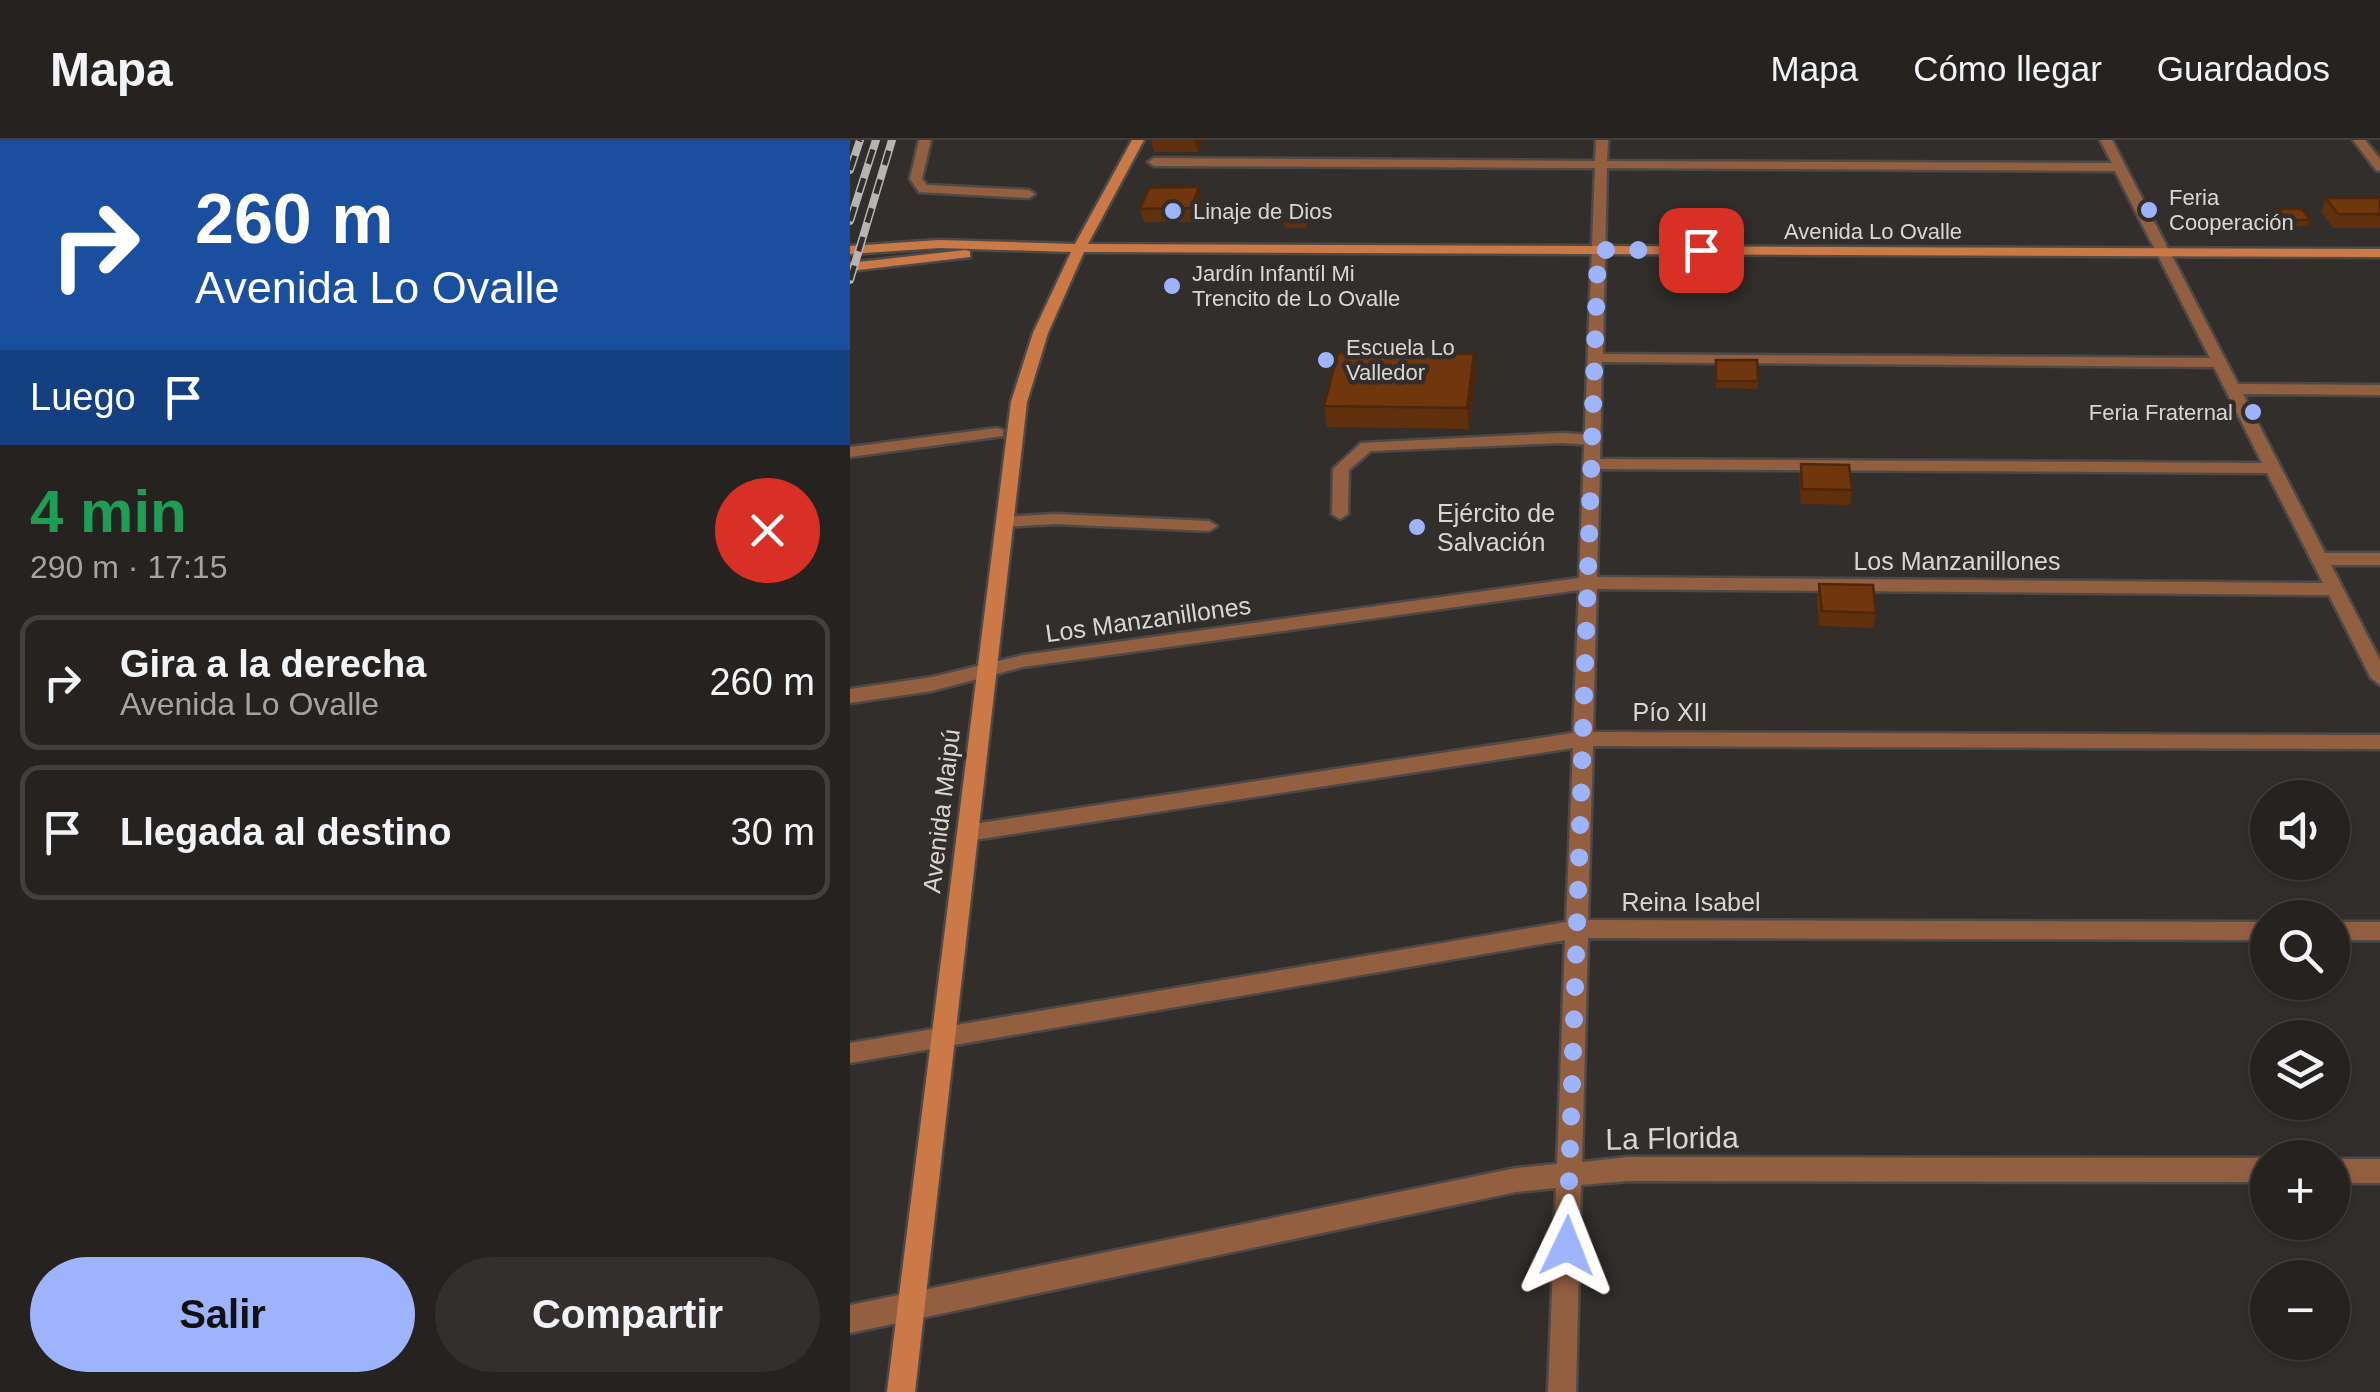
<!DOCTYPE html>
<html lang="es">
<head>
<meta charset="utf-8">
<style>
	:root { --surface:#262220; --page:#322f2d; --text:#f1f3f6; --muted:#a4a4a5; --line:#423f3e; --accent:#9db4fd }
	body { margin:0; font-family:Arial,sans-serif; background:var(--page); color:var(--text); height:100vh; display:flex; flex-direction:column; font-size:38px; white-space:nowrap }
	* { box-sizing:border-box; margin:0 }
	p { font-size:32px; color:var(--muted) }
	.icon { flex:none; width:55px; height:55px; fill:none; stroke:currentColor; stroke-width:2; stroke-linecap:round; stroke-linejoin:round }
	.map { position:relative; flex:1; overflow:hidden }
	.side { display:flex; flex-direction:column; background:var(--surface); width:850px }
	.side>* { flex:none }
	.top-card { background:#1a4fa0; color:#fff; overflow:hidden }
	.fabs { position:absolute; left:1400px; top:640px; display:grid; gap:20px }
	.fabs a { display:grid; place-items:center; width:100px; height:100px; border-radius:50%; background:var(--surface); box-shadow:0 2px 8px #0004,0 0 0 2px var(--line); font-size:50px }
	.pin { position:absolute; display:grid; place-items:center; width:85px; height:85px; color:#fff; margin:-42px; border-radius:20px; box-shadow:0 5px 15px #0006 }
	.me { position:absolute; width:110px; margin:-55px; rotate:2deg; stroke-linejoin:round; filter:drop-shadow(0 0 8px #0008) }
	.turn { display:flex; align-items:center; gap:35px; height:210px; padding:0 30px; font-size:45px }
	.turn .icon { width:130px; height:130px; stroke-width:2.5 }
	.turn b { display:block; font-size:70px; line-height:85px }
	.then { display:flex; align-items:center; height:95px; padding:0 30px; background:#0003; gap:20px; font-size:38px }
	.round { display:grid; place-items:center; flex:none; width:105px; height:105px; border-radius:52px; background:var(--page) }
	.headline { display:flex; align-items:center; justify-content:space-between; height:170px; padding:0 30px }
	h1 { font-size:60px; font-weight:700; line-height:75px; color:#1e9e55 }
	.cta { display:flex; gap:20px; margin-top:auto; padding:20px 30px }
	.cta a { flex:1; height:115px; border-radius:60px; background:var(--accent); color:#111; font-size:40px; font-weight:700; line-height:115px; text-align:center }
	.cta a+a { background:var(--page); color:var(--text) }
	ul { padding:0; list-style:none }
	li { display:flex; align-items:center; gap:30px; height:135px; margin:0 20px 15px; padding:0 10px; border:5px solid var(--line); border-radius:20px }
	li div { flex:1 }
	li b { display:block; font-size:38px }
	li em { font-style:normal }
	header { display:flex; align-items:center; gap:60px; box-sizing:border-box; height:140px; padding:0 50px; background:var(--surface); border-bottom:2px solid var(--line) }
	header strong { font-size:48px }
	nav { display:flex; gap:55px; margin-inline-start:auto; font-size:35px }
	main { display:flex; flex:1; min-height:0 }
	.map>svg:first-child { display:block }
</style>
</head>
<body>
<header>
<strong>Mapa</strong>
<nav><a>Mapa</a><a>Cómo llegar</a><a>Guardados</a></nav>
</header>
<main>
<section class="side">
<div class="top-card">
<div class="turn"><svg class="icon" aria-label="right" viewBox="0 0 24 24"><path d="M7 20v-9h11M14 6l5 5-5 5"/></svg><div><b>260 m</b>Avenida Lo Ovalle</div></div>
<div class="then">Luego<svg class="icon" aria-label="arrive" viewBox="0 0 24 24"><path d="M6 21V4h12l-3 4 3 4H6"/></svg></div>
</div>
<div class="headline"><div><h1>4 min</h1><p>290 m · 17:15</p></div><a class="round" style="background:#d93025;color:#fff"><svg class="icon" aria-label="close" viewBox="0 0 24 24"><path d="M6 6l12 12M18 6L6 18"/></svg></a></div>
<ul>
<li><svg class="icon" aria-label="right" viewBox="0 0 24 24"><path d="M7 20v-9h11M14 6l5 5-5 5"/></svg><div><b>Gira a la derecha</b><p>Avenida Lo Ovalle</p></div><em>260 m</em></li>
<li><svg class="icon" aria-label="arrive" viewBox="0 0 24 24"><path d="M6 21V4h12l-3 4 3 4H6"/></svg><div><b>Llegada al destino</b></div><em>30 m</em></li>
</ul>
<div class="cta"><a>Salir</a><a>Compartir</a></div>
</section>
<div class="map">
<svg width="1530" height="1252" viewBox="0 0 1530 1252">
	<rect width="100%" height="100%" fill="#322e2b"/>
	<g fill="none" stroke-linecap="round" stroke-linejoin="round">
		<defs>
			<g id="service">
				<path d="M712 293 743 295 751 300 743 305 712 303 521 311 499 330 498 374 490 379 482 374 483 329 511 303Z"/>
				<path d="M205 374 359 381 367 386 359 391 205 384 154 387 146 382 154 377Z"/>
			</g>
			<g id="minor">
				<path d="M69 0H81L72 39 77 45 179 50 185 54 179 58 69 52 60 39Z"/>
				<path d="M746 0H758L757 21 1262 23 1250 0H1262L1388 244 1530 245V255L1393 254 1475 413H1530V425H1481L1530 520V545L1521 538 1479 455 747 449 743 592 1530 595V609L743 606 738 780 1418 782V800L738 798 732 1022 778 1017 1418 1018V1042L778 1041 731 1045 726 1252H698L706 1048 666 1052 0 1193V1165L666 1028 707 1024 715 800 0 923V903L716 782 723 608 117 701 110 699 107 693 110 687 117 685 723 593 729 450 173 527 82 551 0 563V549L82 537 173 515 729 438 745 28 304 26 298 22 304 18 745 21ZM757 28 1265 31 1360 218 753 214ZM752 222 1364 227 1412 323 750 319ZM750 329 1417 333 1473 443 747 437Z"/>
				<path d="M1503 0H1515L1530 19V31L1526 30Z"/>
				<path d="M147 288 153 290V296L0 317V307Z"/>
				<rect x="1482" y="782" width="48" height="18"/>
				<rect x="1482" y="1019" width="48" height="24"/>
			</g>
			<g id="secondary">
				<path d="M282 0H294L238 104 1530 109V117L234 112 198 193 177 262 65 1252H37L161 262 183 193 221 112 89 108 0 114V106L89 100 225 104Z"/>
				<path d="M115 110 120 111V117L0 131V123Z"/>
			</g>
		</defs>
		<!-- service casing -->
		<use href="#service" stroke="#4d4946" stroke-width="5"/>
		<!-- minor casing -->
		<use href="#minor" stroke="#4d4946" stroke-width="5"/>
		<!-- secondary casing -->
		<use href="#secondary" stroke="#4d4946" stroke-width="5"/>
		<!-- service -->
		<use href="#service" fill="#935f41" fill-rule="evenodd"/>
		<!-- minor -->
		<use href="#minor" fill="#935f41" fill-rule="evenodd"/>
		<!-- secondary -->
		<use href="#secondary" fill="#cb7946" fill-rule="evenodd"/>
		<defs>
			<g id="rail">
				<path d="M0 30 10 0"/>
				<path d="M0 81 26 0"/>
				<path d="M0 140 42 0"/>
			</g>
		</defs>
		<!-- rail casing -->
		<use href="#rail" stroke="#b7b5b2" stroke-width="8"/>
		<!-- rail -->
		<use href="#rail" stroke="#322e2b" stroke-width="5" stroke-dasharray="15" stroke-linecap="butt"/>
	</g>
	<!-- wall -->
	<g fill="#602f0c">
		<path d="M301 0H353L348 12H304Z"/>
		<path d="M1476 58H1530V88H1483L1471 72Z"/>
		<path d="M352 61 344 82H294L290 69Z"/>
		<path d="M1425 69 1460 80 1457 86H1430L1422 76Z"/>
		<path d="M458 70 459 77 456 88H435L434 81Z"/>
		<path d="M866 220 908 241V249L866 248Z"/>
		<path d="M626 235 619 289 477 287 474 266Z"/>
		<path d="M951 324 1002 350 1000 365 951 364 949 338Z"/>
		<path d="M969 444 1026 473 1023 488 969 486 967 458Z"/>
	</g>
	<!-- shaded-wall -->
	<g fill="#4e260a">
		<path d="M345 0H353L348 12Z"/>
		<path d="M349 47 352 61 344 82 341 68Z"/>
		<path d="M624 214 626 235 619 289 617 268Z"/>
	</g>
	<!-- building -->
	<g fill="#70370e" stroke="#4e260a" stroke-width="2.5">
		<path d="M349 47 341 68 290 69 299 48Z"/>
		<path d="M1476 58H1530V74H1488Z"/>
		<path d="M1425 69H1452L1460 80H1432Z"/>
		<path d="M438 70H458L455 81H434Z"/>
		<path d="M488 213 624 214 617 268 474 266Z"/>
		<path d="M866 220H907L908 241H866Z"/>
		<path d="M951 324 999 325 1002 350 952 349Z"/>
		<path d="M969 444 1023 445 1026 473 972 471Z"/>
	</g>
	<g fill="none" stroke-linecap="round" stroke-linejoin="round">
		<!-- route -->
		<path stroke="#9db4fd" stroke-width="18" stroke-dasharray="0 32.4" d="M717 1106 748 110H851"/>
	</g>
	<!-- markers -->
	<g fill="#9db4fd" stroke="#322e2b" stroke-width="4">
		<circle cx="1299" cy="70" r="10"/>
		<circle cx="323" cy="71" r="10"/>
		<circle cx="322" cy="146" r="10"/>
		<circle cx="476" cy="220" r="10"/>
		<circle cx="1403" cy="272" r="10"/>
		<circle cx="567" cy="387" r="10"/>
	</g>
	<g text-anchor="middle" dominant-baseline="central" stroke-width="9" stroke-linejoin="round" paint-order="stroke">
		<!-- far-poi labels -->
		<g font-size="22" fill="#d9d7d5" stroke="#322e2b" text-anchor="start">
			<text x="1319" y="57">Feria<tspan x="1319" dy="25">Cooperación</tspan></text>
			<text x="343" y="71">Linaje de Dios</text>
			<text x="342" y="133">Jardín Infantíl Mi<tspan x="342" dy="25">Trencito de Lo Ovalle</tspan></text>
			<text x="496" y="207">Escuela Lo<tspan x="496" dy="25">Valledor</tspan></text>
			<text x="1383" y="272" text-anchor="end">Feria Fraternal</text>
		</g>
		<!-- far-street labels -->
		<g font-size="22" fill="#d9d7d5" stroke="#322e2b">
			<text x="1023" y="91">Avenida Lo Ovalle</text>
		</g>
		<!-- poi labels -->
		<g font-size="25" fill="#d9d7d5" stroke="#322e2b" text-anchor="start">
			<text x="587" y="373">Ejército de<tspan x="587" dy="29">Salvación</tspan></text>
		</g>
		<!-- street labels -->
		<g font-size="25" fill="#d9d7d5" stroke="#322e2b">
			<text x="1107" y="421">Los Manzanillones</text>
			<text transform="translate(298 479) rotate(-8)">Los Manzanillones</text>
			<text x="820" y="572">Pío XII</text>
			<text transform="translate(91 671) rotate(-83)">Avenida Maipú</text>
			<text x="841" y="762">Reina Isabel</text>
		</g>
		<!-- near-street labels -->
		<g font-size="30" fill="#d9d7d5" stroke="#322e2b">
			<text transform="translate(822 998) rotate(-1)">La Florida</text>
		</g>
	</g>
</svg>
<div class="fabs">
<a><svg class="icon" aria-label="sound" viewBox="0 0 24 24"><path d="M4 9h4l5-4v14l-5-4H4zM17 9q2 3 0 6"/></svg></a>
<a><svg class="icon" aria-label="search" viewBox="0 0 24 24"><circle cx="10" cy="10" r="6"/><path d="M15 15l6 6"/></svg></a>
<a><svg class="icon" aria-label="layers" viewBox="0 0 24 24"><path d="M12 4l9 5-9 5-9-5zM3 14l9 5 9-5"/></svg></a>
<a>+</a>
<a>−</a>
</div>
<div class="pin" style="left:851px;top:110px;background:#d93025"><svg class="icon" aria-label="arrive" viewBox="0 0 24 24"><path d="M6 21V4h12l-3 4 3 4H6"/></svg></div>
<svg class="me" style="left:717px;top:1106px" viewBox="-20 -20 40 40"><path d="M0-17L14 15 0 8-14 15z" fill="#9db4fd" stroke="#fff" stroke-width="4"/></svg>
</div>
</main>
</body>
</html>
